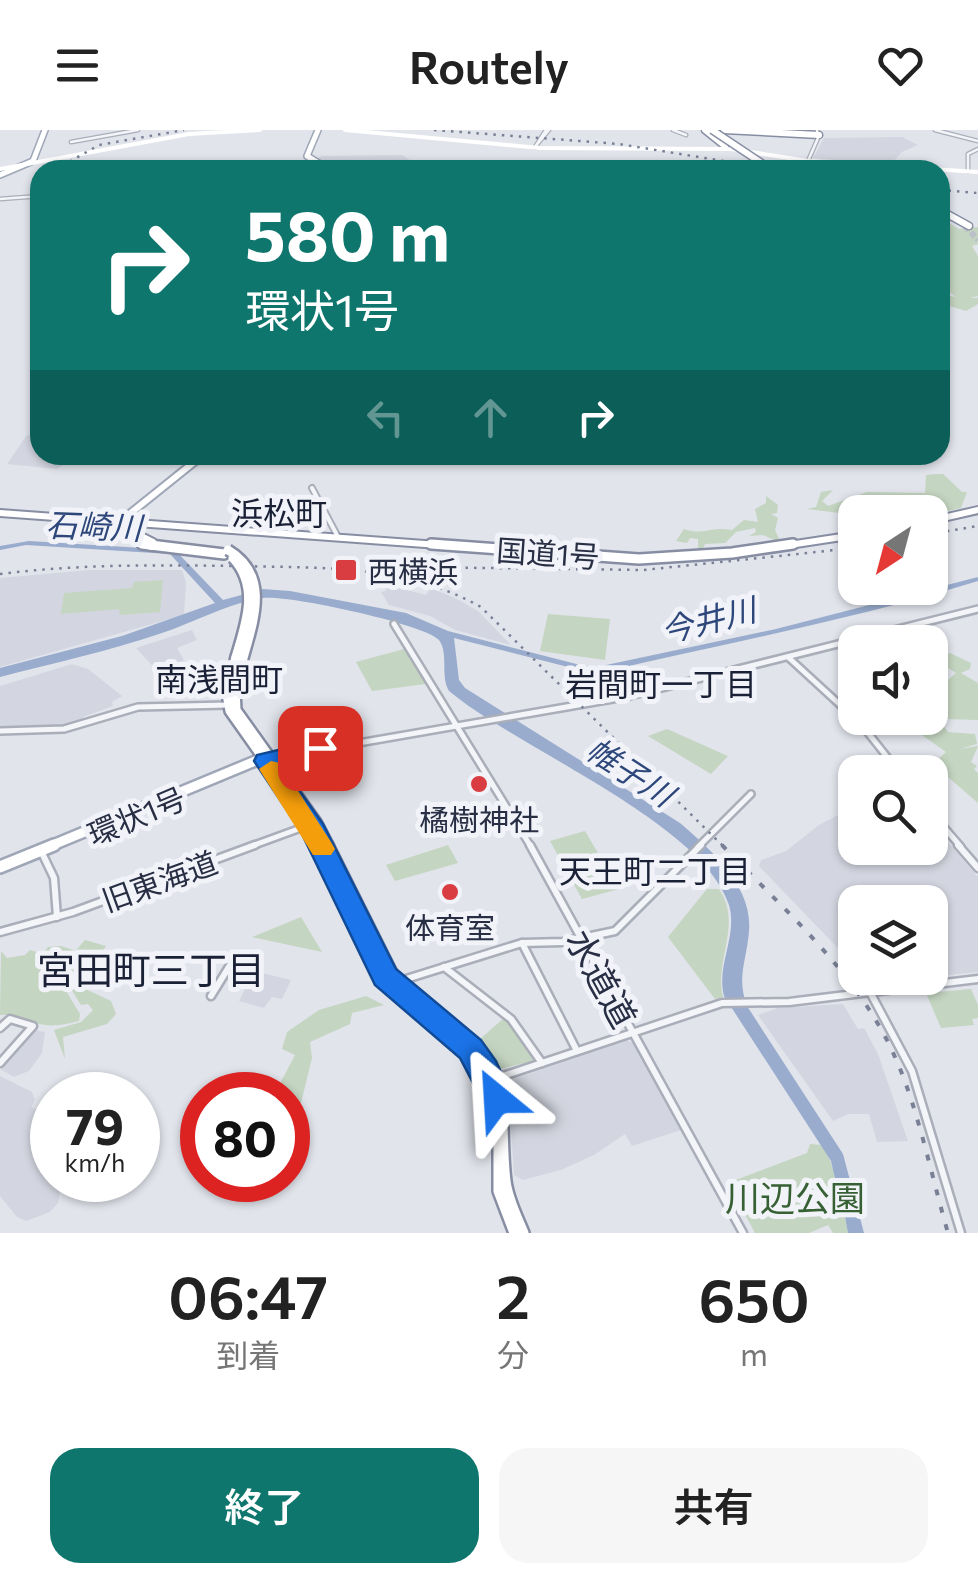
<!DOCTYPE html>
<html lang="ja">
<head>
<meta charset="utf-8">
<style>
	:root { --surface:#fff; --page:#f6f6f6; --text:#222; --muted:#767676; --accent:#0f766e }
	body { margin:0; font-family:Commissioner,"Noto Sans JP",sans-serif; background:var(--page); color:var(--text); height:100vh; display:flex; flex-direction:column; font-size:38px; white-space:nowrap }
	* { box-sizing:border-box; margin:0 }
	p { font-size:32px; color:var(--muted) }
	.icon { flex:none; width:55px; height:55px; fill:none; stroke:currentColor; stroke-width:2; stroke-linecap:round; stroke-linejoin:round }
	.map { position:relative; height:1103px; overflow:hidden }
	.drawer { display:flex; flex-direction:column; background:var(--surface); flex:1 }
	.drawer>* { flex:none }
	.top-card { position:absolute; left:30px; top:30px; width:920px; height:305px; border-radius:30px; box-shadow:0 2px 8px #0004; background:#0f766e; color:#fff; overflow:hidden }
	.needle { width:65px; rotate:216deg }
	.tools { position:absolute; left:838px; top:365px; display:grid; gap:20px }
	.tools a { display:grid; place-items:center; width:110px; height:110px; border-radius:20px; background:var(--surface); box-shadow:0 2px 8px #0004; font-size:50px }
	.speed { position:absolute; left:30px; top:942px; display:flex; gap:20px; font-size:50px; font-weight:700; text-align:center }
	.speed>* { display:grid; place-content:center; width:130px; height:130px; border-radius:50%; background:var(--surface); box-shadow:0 2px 8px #0004; line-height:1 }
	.speed small { font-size:25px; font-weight:400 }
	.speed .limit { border:15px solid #d22; background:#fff; color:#111 }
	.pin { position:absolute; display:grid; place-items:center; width:85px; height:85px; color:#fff; margin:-42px; border-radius:20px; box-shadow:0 5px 15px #0006 }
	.me { position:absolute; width:110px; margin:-55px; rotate:333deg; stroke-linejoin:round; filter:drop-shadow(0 0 8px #0008) }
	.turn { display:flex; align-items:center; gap:35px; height:210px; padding:0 50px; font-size:45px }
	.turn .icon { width:130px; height:130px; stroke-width:2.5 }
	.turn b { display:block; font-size:70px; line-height:85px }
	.lanes { display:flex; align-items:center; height:95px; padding:0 50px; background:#0003; justify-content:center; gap:50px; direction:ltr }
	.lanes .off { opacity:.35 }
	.eta { display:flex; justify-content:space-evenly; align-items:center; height:170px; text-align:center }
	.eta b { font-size:60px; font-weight:600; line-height:70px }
	.primary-button { display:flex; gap:20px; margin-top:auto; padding:20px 50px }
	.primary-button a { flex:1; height:115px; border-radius:30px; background:var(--accent); color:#fff; font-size:40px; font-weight:600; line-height:115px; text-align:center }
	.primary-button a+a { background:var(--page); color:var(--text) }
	header { display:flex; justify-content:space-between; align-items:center; height:130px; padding:0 50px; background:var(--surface); font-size:45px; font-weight:600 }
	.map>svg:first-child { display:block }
</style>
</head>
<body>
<header><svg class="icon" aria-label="menu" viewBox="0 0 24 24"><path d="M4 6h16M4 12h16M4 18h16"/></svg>Routely<svg class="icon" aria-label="heart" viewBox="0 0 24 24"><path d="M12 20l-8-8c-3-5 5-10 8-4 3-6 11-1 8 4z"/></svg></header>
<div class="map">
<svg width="978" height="1103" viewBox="0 0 978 1103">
	<rect width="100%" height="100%" fill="#e1e4eb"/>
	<!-- built -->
	<g fill="#d3d6e0">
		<path d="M902 7 918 15 902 22 890 35 813 28 824 8Z"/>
		<path d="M402 25 414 33 402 40H334L315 31 321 26Z"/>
		<path d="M27 305 40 307V325H79L57 339 7 334Z"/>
		<path d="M89 440H182L186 453 184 485 0 537V448Z"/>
		<path d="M383 454 426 465 431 458 457 469 478 481 511 515 455 500 430 486 389 475 381 462 386 461Z"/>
		<path d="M192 500 197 510 177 518 184 530 160 544 136 518Z"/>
		<path d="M72 534 88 539 122 566 112 572 113 576 83 587 85 592 64 598 0 599V556Z"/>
		<path d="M855 682V718H930V691L978 747V842L930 847V772H855V836L759 736 761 730 786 721 819 695 840 684Z"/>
		<path d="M254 841 291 850 282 869 272 867 264 878 239 871Z"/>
		<path d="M843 874 858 899 864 898 878 924 908 1011 877 1012 869 984H848L833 991 758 885 778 878Z"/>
		<path d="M34 900 45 902 42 923 29 941 14 947 0 939Z"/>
		<path d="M626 910 633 913 681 1000 632 1016 625 1004 594 1025 561 1040 523 1050 514 1045 508 951Z"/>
		<path d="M0 946 32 962 35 970 31 977 52 988V1014L42 1026 52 1033V1050H62L58 1073 50 1082 26 1091 17 1087 0 1066Z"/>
	</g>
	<!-- green -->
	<g fill="#c4d5c1">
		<path d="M940 88 959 99 978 97V114L972 116 978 126V166L970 168H978V174L966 181 940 173 950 166 956 167 940 155Z"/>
		<path d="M936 344H943L962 362H967L961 378 930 385 869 382 874 370 858 366 839 383 807 379 816 377 821 362 833 360 822 371 828 376 867 362 925 363 926 345Z"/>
		<path d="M766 366 778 375 777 383 771 384 778 388 775 400 781 413 763 405 749 406 756 402 755 398 736 402 725 413 705 414 702 422 698 421V409L690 408 687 413 676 411 684 399C704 406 709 396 732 400L744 390 758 392 755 379 766 373Z"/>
		<path d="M163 450 160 482 120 485 119 479 61 484 64 463 132 458 134 452Z"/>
		<path d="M548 484 610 489 605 530 540 521Z"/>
		<path d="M404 519 426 554 372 561 356 532Z"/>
		<path d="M950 523 971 533 970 539 961 543 978 553V590L945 589 936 574 930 573 937 564 930 563V550L941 556 956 543 933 528Z"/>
		<path d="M898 588 888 594 881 589 939 590 948 602 975 604 977 614 960 619 978 616 971 632 977 636 974 639 978 643V673L933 634 946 622Z"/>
		<path d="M667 599 721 623 728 626 711 644 648 606Z"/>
		<path d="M585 701 619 759 582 769 550 711Z"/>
		<path d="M448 715 458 733 395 751 386 735Z"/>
		<path d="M707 759H719C743 794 714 830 723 867L715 869 668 807Z"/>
		<path d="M301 787 322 822 252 807Z"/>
		<path d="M85 810 106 816 79 856 111 871 116 884 107 894 63 907 65 929 54 900 81 892 93 880 88 874 81 875 71 859 80 835 72 825Z"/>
		<path d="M61 816 73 820 69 827 77 835 72 848H67L66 861 80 884 79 891C30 904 36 884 0 885L1 821 7 828 25 825 30 820 43 824 48 817Z"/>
		<path d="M971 859 978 875V888L972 889 974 895 941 898 926 863Z"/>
		<path d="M366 866 384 875 352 883 350 894 310 912 312 928 293 1006 288 1007V965H274L295 925 282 919 287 902 319 880Z"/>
		<path d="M505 887 522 907 533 931 500 939 479 910Z"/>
		<path d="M810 1014 822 1015C831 1031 839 1046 832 1064L844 1081 848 1103H833L828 1095 809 1103H755L728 1053 807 1023Z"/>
	</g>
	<!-- water -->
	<path fill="#99accd" d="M29 411 175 420 223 470 263 459 290 461 406 483 448 501 592 538 776 499 978 447V451C855 489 728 513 603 542L584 541 454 508 459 550 465 558 680 693C710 719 753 756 749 801 747 830 736 847 747 876L843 1024 864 1103H848L844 1081 832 1064 836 1053 831 1031 724 866C716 835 738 806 729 775 703 693 517 618 449 561 440 546 449 524 439 510 426 494 285 464 263 468 228 473 195 492 162 503 109 521 54 533 0 547V538L122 506 215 473 170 424 26 415 0 420V416Z"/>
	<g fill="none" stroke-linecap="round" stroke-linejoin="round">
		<!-- motorway-tunnel -->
		<path stroke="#bcc0ca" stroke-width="6" stroke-dasharray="6 2.5" stroke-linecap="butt" d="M965 96 978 110"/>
		<defs>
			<g id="tertiary-far3">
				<path d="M546 0 535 17 549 0"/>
				<path d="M673 0 686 5"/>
				<path d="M935 0 978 11"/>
				<path d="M71 12 138 0"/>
				<path d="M808 31 818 8 817 0"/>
				<path d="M968 41V24L978 19"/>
				<path d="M0 69 40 66"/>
			</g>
			<path id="tertiary-far2" d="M312 358 338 407"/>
			<g id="tertiary-far1">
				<path d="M394 494 531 717"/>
				<path d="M788 527 861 594 899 642"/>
				<path d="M0 601 64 599 138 577 228 575"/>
				<path d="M272 628 630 566 978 479"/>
				<path d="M930 681 961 717"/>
				<path d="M249 717 309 695"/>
				<path d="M698 717 751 664"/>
			</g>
			<g id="tertiary">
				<path d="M530 715 743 1103"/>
				<path d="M958 715 978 738"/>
				<path d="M43 725 54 748 57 787"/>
				<path d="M0 802 73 782 255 715"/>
				<path d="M522 813 577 921"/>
				<path d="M444 837 511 889 542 933"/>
				<path d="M403 850 522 813 563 812 615 801 701 715"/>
				<path d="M870 862 912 941 961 1103"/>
				<path d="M211 866 232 832"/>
				<path d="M0 898 10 889 33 896 0 933"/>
				<path d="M497 948 722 873 789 872 978 849"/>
			</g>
			<g id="primary-far3">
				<path d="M318 0 307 26 330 40"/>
				<path d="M0 45 33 31 45 0"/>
			</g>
			<path id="primary-far2" d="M122 390 203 325"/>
			<path id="primary-far1" d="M48 717 265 627"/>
			<path id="primary" d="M0 737 54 715"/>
			<g id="trunk-far2">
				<path d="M0 383 466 417"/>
				<path d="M122 390 126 406 151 417"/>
				<path d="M132 391 137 404 153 412"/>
				<path d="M930 391 978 380"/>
				<path d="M776 417 855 405"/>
			</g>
			<g id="trunk-far1">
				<path d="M142 414 224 424"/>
				<path d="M431 414 639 429 732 423 793 414"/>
				<path d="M236 527 227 564 230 581 310 694 321 717"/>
				<path d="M243 528 235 559 236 580 316 692 329 717"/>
			</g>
			<g id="trunk">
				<path d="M320 715 385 847 463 911 485 940 499 983V1061L515 1103"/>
				<path d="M327 715 392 845 415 866"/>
				<path d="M470 910C512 959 498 993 505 1051 507 1069 516 1086 523 1103"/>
			</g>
			<g id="motorway">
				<path d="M705 0 725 16"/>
				<path d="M724 0 819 5"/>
				<path d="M940 80 969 96"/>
			</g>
		</defs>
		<!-- tertiary-far3 casing -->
		<use href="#tertiary-far3" stroke="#aaaeb9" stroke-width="5"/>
		<!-- tertiary-far2 casing -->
		<use href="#tertiary-far2" stroke="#aaaeb9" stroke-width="8"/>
		<!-- tertiary-far1 casing -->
		<use href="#tertiary-far1" stroke="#aaaeb9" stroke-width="10"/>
		<!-- tertiary casing -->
		<use href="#tertiary" stroke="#aaaeb9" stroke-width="11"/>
		<!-- primary-far3 casing -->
		<use href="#primary-far3" stroke="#9fa6b7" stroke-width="8"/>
		<!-- primary-far2 casing -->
		<use href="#primary-far2" stroke="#9fa6b7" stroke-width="10"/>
		<!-- primary-far1 casing -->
		<use href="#primary-far1" stroke="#9fa6b7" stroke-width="14"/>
		<!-- primary casing -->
		<use href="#primary" stroke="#9fa6b7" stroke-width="16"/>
		<!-- trunk-far2 casing -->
		<use href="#trunk-far2" stroke="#878ea3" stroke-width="10"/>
		<!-- trunk-far1 casing -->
		<use href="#trunk-far1" stroke="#878ea3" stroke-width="14"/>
		<!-- trunk casing -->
		<use href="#trunk" stroke="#878ea3" stroke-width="16"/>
		<!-- motorway casing -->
		<use href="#motorway" stroke="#878ea3" stroke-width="9"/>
		<!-- tertiary-far3 -->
		<use href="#tertiary-far3" stroke="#f4f5f9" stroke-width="2.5"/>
		<!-- tertiary-far2 -->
		<use href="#tertiary-far2" stroke="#f4f5f9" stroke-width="4"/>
		<!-- tertiary-far1 -->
		<use href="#tertiary-far1" stroke="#f4f5f9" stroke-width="5"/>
		<!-- tertiary -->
		<use href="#tertiary" stroke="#f4f5f9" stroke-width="6"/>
		<!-- secondary -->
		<g stroke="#fff" stroke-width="4">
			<path d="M345 0 540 18 731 19 808 31 978 42"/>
			<path d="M0 39 189 4 260 0"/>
		</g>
		<!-- primary-far3 -->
		<use href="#primary-far3" stroke="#fff" stroke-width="5"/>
		<!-- primary-far2 -->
		<use href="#primary-far2" stroke="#fff" stroke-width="6"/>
		<!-- primary-far1 -->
		<use href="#primary-far1" stroke="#fff" stroke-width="9"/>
		<!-- primary -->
		<use href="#primary" stroke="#fff" stroke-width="11"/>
		<!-- trunk-far2 -->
		<use href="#trunk-far2" stroke="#fff" stroke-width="6"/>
		<!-- trunk-far1 -->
		<use href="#trunk-far1" stroke="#fff" stroke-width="9"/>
		<!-- trunk -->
		<use href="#trunk" stroke="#fff" stroke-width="11"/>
		<!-- motorway -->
		<use href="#motorway" stroke="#fff" stroke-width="6"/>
		<!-- rail-far1 -->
		<g stroke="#798096" stroke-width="2.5" stroke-dasharray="2.5 6" stroke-linecap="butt">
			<path d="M434 0 619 14 778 40"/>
			<path d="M55 40 99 15 184 0"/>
			<path d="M940 60 978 63"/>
			<path d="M930 404 978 396"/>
			<path d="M406 437 644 440 855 418"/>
			<path d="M0 444C79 434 157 435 236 436 322 438 404 434 481 477L724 717"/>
		</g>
		<!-- rail -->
		<path stroke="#798096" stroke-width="4" stroke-dasharray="6 12" stroke-linecap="butt" d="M722 715C784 780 858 843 895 927 918 978 932 1048 948 1103"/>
		<defs>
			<g id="trunk-bridge">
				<path d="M228 420C270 445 254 489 243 528"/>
				<path d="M233 428C260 457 246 493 236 527"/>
			</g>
			<path id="motorway-bridge" d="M712 0 772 40"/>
		</defs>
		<!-- trunk-bridge casing -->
		<use href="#trunk-bridge" stroke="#878ea3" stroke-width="14" stroke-linecap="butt"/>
		<!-- motorway-bridge casing -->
		<use href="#motorway-bridge" stroke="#878ea3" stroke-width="9" stroke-linecap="butt"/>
		<!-- trunk-bridge -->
		<use href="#trunk-bridge" stroke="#fff" stroke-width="9"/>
		<!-- motorway-bridge -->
		<use href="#motorway-bridge" stroke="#fff" stroke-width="6"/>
	</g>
	<!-- route -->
	<path fill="#1a73e8" stroke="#114b97" stroke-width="2.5" d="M320 610 332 618 328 624 282 636 323 694 396 839 481 910 496 931 513 969 508 978 497 982 486 978 460 928 375 855 299 698 254 631 257 625Z"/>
	<!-- slow -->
	<path fill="#f59e0b" d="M271 631 280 633 331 712 335 719 331 725H313L259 639Z"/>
	<!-- markers -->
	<g fill="#d93d41" stroke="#f1f3f8" stroke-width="4">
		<rect x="334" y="428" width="24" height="24" rx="5"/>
		<circle cx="479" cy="654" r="10"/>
		<circle cx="450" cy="762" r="10"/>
	</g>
	<g text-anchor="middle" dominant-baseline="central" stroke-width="10" stroke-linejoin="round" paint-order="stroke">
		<!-- street labels -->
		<g font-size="30" fill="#282f44" stroke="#f1f3f8">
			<text transform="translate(548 422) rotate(4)">国道1号</text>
			<text transform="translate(136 685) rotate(-23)">環状1号</text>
			<text transform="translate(159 750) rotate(-20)">旧東海道</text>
		</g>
		<!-- poi labels -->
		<g font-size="30" fill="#282f44" stroke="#f1f3f8">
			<text x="368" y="440" text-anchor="start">西横浜</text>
			<text x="479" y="688">橘樹神社</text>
			<text x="450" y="796">体育室</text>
		</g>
		<!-- neighbourhood labels -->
		<g font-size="32" fill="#1a2035" stroke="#f1f3f8">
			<text x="279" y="382">浜松町</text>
			<text x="219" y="548">南浅間町</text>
			<text x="661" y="553">岩間町一丁目</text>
			<text x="655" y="740">天王町二丁目</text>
		</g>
		<!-- water labels -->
		<g font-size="32" font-style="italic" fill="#2e477b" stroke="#f1f3f8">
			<text transform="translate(94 395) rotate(2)">石崎川</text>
			<text transform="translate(708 489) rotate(-14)">今井川</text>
			<text transform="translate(631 641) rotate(33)">帷子川</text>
		</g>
		<!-- near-street labels -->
		<g font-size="35" fill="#282f44" stroke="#f1f3f8">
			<text transform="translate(603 848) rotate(61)">水道道</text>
		</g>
		<!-- near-park labels -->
		<g font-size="35" fill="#376134" stroke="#f1f3f8">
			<text x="795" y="1066">川辺公園</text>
		</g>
		<!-- near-neighbourhood labels -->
		<g font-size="38" fill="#1a2035" stroke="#f1f3f8">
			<text x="151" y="838">宮田町三丁目</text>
		</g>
	</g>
</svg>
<div class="tools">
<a><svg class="needle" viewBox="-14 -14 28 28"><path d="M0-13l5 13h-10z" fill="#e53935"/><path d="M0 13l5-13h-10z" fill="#767676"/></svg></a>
<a><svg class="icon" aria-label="sound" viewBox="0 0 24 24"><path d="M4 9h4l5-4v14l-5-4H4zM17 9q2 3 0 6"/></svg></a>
<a><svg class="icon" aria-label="search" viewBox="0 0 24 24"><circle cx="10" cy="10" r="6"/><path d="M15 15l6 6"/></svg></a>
<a><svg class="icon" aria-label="layers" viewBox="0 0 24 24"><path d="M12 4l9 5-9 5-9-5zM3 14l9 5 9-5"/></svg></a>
</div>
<div class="speed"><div>79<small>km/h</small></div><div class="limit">80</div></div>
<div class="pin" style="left:320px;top:618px;background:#d93025"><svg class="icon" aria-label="arrive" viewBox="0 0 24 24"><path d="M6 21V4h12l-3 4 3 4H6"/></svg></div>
<svg class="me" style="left:497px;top:969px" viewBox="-20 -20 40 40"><path d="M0-17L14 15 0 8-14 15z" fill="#1a73e8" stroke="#fff" stroke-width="4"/></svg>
<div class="top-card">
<div class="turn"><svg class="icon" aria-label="right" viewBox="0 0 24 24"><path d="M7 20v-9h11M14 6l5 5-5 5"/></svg><div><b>580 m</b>環状1号</div></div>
<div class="lanes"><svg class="icon off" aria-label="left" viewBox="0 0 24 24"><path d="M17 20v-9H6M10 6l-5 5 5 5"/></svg><svg class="icon off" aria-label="ahead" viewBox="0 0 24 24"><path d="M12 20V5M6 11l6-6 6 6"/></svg><svg class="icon" aria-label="right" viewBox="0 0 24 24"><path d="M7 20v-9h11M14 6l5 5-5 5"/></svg></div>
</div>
</div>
<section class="drawer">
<div class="eta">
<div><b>06:47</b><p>到着</p></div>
<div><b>2</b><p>分</p></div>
<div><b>650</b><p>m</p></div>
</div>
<div class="primary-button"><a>終了</a><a>共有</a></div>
</section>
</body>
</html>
